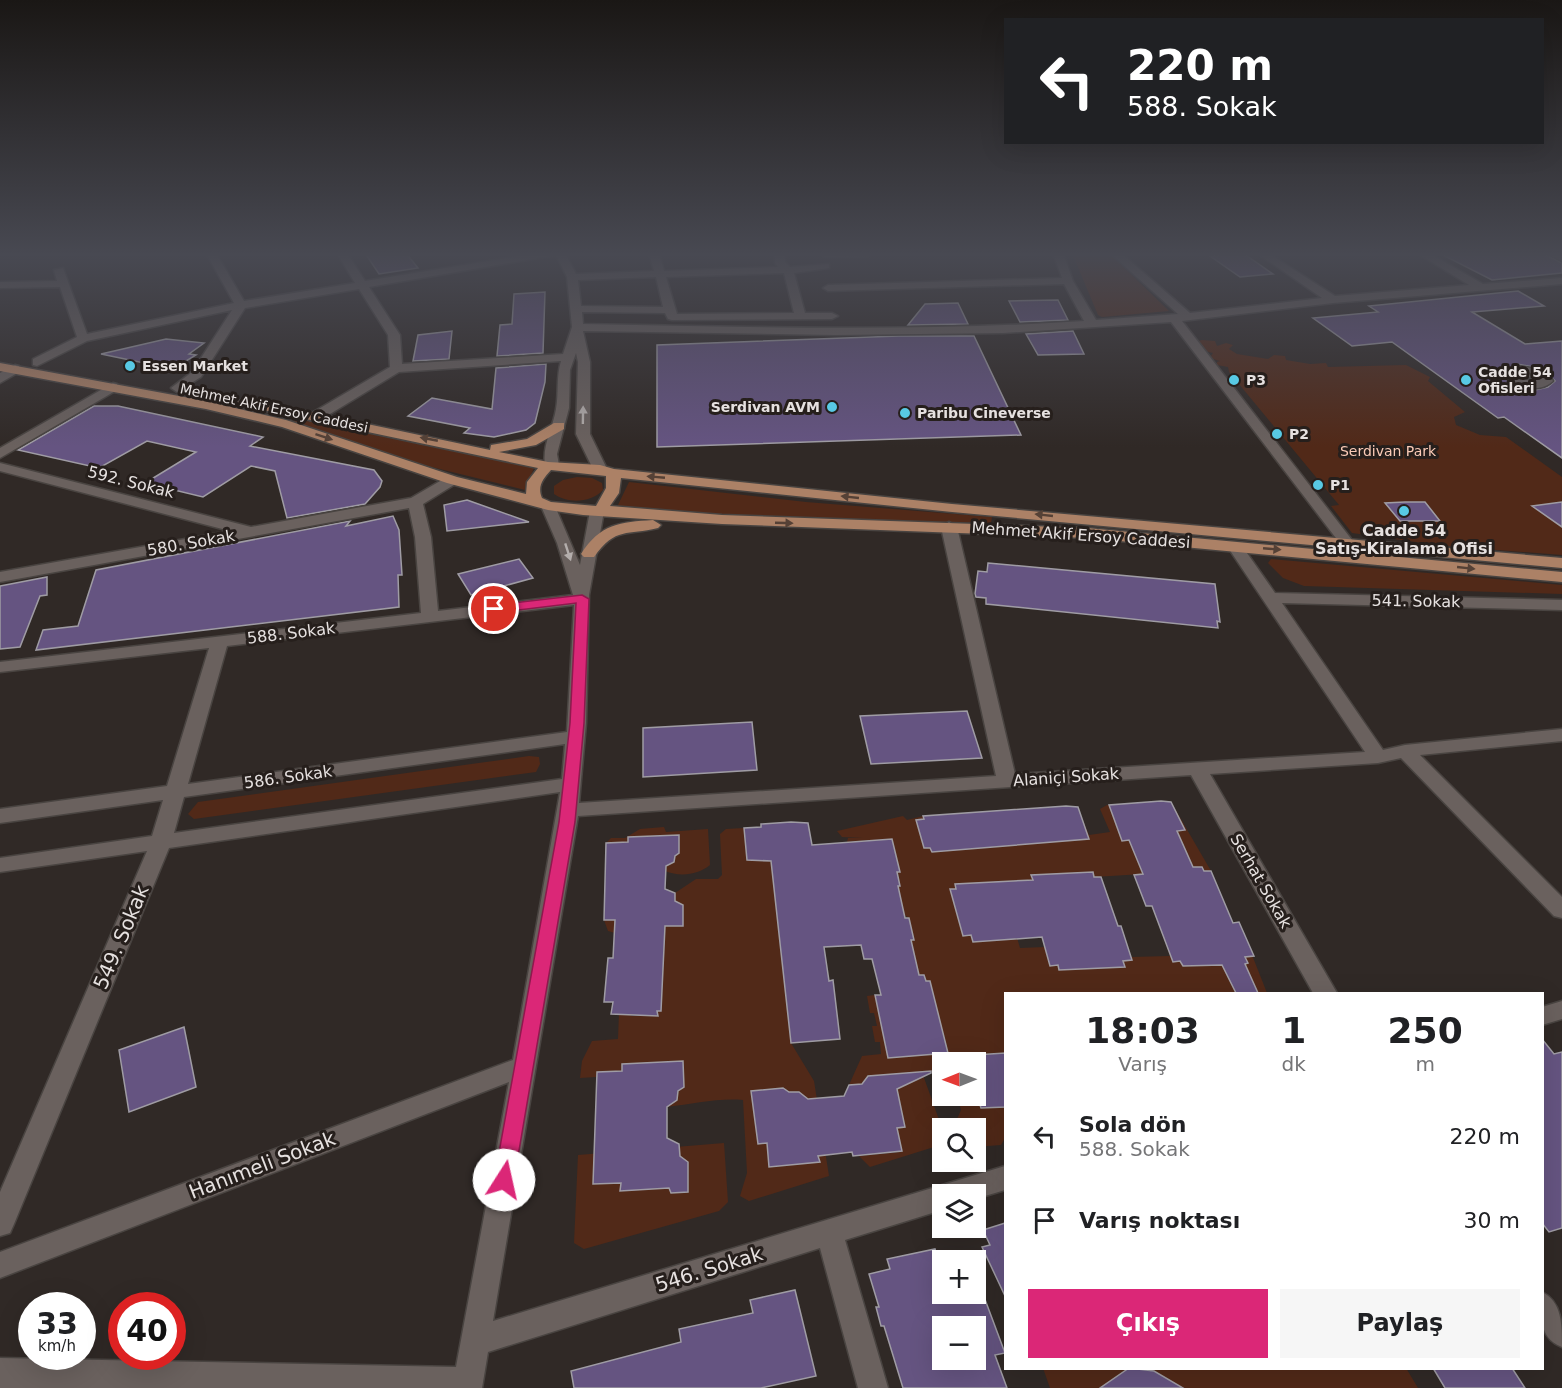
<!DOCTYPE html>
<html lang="tr">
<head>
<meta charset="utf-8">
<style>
	:root { --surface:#fff; --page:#f6f6f6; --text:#202124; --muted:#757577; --accent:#db2777 }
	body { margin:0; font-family:"DejaVu Sans",sans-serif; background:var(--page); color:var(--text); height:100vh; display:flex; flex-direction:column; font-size:22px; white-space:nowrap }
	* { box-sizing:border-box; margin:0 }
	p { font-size:20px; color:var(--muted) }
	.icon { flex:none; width:33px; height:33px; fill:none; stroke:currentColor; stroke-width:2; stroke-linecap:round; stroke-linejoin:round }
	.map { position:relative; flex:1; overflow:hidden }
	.drawer { position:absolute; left:1004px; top:992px; width:540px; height:378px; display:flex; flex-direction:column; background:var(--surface); border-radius:0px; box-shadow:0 6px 24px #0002 }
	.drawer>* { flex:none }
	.guide { position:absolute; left:1004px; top:18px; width:540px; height:126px; border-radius:0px; box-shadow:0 6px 24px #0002; background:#202124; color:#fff; overflow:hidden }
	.needle { width:39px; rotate:269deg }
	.tools { position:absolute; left:932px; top:1052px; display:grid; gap:12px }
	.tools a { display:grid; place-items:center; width:54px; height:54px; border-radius:0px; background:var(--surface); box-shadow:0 6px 24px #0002; font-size:30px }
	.speed { position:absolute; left:18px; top:1292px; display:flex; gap:12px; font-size:30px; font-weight:700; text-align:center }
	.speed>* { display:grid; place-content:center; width:78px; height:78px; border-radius:50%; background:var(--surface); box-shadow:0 6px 24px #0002; line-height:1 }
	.speed small { font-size:15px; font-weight:400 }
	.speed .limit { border:9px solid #d22; background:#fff; color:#111 }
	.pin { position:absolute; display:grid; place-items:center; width:51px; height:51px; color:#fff; margin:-26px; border:3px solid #fff; border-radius:50%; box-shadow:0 2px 6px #0007 }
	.me { position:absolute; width:66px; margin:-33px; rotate:10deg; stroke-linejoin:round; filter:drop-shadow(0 0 4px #0008) }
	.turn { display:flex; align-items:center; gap:21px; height:126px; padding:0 24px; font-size:27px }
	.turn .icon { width:78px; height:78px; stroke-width:2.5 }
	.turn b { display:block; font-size:42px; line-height:51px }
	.eta { display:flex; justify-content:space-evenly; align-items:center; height:102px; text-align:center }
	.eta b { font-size:36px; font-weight:700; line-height:42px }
	.primary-button { display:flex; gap:12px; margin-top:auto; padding:12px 24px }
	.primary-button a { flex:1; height:69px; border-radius:0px; background:var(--accent); color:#fff; font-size:24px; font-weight:700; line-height:69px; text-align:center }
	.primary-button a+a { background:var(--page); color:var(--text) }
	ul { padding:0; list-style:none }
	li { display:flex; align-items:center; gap:18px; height:84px; padding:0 24px }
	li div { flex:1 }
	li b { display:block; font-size:22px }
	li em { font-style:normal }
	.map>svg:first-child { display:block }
</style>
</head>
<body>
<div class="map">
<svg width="1562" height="1388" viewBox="0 0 1562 1388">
	<rect width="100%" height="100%" fill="#302926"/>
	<!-- green -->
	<g fill="#512918">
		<path d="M1072 253H1109L1169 311 1102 317 1098 315Z"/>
		<path d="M1202 340 1215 341 1217 346 1226 343 1233 345 1229 349 1237 354 1268 359 1274 355 1285 356 1286 360 1310 364 1326 363 1328 367 1406 365 1430 377 1428 381 1465 412 1454 417 1456 425 1480 435 1506 437 1562 477V555L1444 546 1352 533 1331 506 1339 505 1229 372 1228 367 1217 365V362L1220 361 1213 359 1211 356 1213 353 1200 350 1195 342Z"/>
		<path d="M297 419 534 468 525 490 411 462 290 423Z"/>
		<path d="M577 477 592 478 602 483 603 490C591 503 568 504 554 494V486L563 480Z"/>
		<path d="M629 482 806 502 992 517 991 523 719 518 617 507Z"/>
		<path d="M1271 559 1562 585V594L1304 586 1283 578 1268 563Z"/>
		<path d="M529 756 539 757 540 764 536 772 194 819 188 814 198 802Z"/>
		<path d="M1161 801 1171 802 1211 871H1204L1202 867 1141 869 1143 874 1094 877 1092 872 1032 875 1033 880 1015 931 1020 948 1045 947 1040 931 1109 924 1121 926 1131 957 1170 956 1160 927 1168 923 1239 922 1267 993H1005V1138L1001 1145 975 1147V1128H953L961 1110 957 1095H975V1062H942V1067L923 1075 942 1128V1142L934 1147 870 1167 859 1156 900 1152 897 1128 905 1127 897 1089 868 1076 862 1084 849 1085 862 1056 881 1054 880 1042H875L872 1026H877L874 1013H870L867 996 875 995 947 1047 942 1028H938L930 981H926L924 975 897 977 911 940H914L909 918 865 888 900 886 895 852H892L889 839 847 842 848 838H863L842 837 837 831 903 816 907 820 923 816 1005 813 1013 809 1077 807 1089 835 1110 832 1100 809 1107 805Z"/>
		<path d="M664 827 666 832 708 829 710 865C698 875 680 877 665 871V889L675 893 696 879H718L722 875 720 834 726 829 744 828 747 860 794 859 774 888 791 1043 814 1081 829 1176 749 1201 740 1196 747 1173 743 1100C717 1098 693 1104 667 1107L677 1100 678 1091 684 1087 683 1061 623 1064 622 1071 597 1072 596 1077 580 1078 582 1061 592 1041 618 1039 619 1013H631V1016H657V1011H661L660 967H663L664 947 608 931 604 920 610 870H605L606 843 611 838H625L640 829Z"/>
		<path d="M724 1143 728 1202 719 1211 584 1249 574 1243 578 1155Z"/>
		<path d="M1043 1368H1406L1418 1388H1050Z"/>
	</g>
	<!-- building -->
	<g fill="#655481" stroke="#9f9ca4" stroke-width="1.5" fill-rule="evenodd">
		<path d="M365 253H406L418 268 379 274Z"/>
		<path d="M1243 253 1273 274 1240 277 1210 256Z"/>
		<path d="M1439 253H1542L1562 263V273L1492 280Z"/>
		<path d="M1518 291 1544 306 1472 312 1525 344 1562 341V458L1504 417 1498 418 1392 342 1352 346 1313 318 1378 312 1369 306ZM1517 364 1543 369 1555 381 1548 387 1535 390 1513 385 1501 375Z"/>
		<path d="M545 292 543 353 497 356 500 325 512 324 514 294Z"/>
		<path d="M1058 300 1068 320 1020 322 1009 301Z"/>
		<path d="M958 303 968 324 908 325 925 304Z"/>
		<path d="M452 331 449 359 413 361 418 335Z"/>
		<path d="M1073 331 1084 354 1038 355 1026 334Z"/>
		<path d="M899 336H974L1021 435 657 447V345Z"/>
		<path d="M166 339 204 343 189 354 196 355 173 369 101 354Z"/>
		<path d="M546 364 545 382 535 423 526 430 494 437 464 433 470 428 408 416 432 398 492 409 496 368Z"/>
		<path d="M94 406H118L263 437 250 446 374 470 382 481 380 487 365 504 287 518 275 471 251 466 203 497 145 483 196 452 147 441 99 468 18 450Z"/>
		<path d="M467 500 529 522 447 531 444 505Z"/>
		<path d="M1405 502H1425L1440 521H1400L1385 503Z"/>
		<path d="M1562 502V527L1532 506Z"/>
		<path d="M393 516 399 530 402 575H398L399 607 36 650 43 630 78 626 96 570 350 521 346 526Z"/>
		<path d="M519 559 533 578 471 595 458 574Z"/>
		<path d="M988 563 1215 584 1220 622 1217 621 1218 628 986 604V598L976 597 975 594 978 571 987 572Z"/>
		<path d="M47 577V595L40 596 20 647 0 649V586Z"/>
		<path d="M967 711 982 758 871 764 860 716Z"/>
		<path d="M752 722 757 770 643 777V728Z"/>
		<path d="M1161 801 1171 802 1185 830 1177 831 1193 867H1202L1204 871H1211L1233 923 1239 922 1254 956 1245 957 1248 963 1245 964 1258 993H1236L1222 965 1183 966 1180 961 1173 962 1152 906H1146L1134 875 1143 874 1129 840 1122 841 1109 805Z"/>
		<path d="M1066 806 1078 807 1089 839 932 852 930 848H924L916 820 924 819 923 816Z"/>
		<path d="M791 822 808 823 812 845 892 839 900 872H897L900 886H898L905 918H909L914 940H911L919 975H924L926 981H930L948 1053 888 1058 875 995H881L872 959H864L861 945 824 947 829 981 833 980 840 1039 791 1043 771 861 747 860 744 828 761 827V824Z"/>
		<path d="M679 835V853L675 856 674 862 666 866 665 889 675 893V901L683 905V926H665L661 1011H657L658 1016 611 1014 613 1002H604L608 958H613L615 920H604L606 843 628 842V837Z"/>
		<path d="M1093 872 1094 877H1101L1118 926H1121L1132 960 1123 961 1125 967 1059 970 1058 965 1050 966 1042 937 973 942 971 935 963 936 950 889H956L955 884 1033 880 1031 875Z"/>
		<path d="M184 1027 196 1087 129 1112 119 1050Z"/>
		<path d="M1542 1039 1554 1054 1562 1052V1228L1549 1232 1542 1223Z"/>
		<path d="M1005 1053V1107L981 1108 979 1102H975V1055Z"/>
		<path d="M683 1061 684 1087 678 1091 677 1100 667 1107V1138L679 1144 680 1156 688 1162V1192L671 1193 669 1188 620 1191 621 1183 593 1184 597 1072 622 1071V1064Z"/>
		<path d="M931 1071V1073L897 1089 905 1127 897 1128 902 1151 853 1156 852 1152 818 1156 820 1162 769 1167 767 1143 758 1144 751 1091 783 1088 789 1092H799L808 1099 844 1096 849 1085 862 1084 868 1076Z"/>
		<path d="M1005 1223V1296L982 1247 990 1245 983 1230Z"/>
		<path d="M935 1249 937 1256 942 1255V1293H975L977 1278 1005 1353 995 1355 1007 1388H903L884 1326H881L876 1307H879L869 1274 890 1269 887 1259ZM942 1326H975V1359H942Z"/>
		<path d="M795 1290 816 1376 761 1388H574L571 1371 681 1342 679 1329 753 1313 750 1300Z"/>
		<path d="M1129 1368 1154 1371 1183 1388H1100Z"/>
		<path d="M1433 1368H1512L1525 1388H1445Z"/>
	</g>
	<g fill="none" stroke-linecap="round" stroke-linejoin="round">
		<defs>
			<g id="minor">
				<path d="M206 253H216L244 301 355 283 337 253H347L365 281 537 253H565L576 274 654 271 649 253H659L664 271 778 267 775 263V253H785V262L790 267 829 264V268L794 273 805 313H832L838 316 832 319 672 320 668 319 665 313 582 312 583 324C750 327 918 332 1084 321L1064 284 828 291 823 288 828 285 1062 278 1053 253H1063L1073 281 1096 320 1178 314 1110 253H1121L1190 313 1322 298 1257 253H1268L1335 296 1469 285 1417 253H1429L1483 284 1562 278V284L1333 303 1182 321 1352 540 1355 543 1347 548 1342 546 1171 322 1003 333 835 335 583 331 590 362V434L607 469 600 473 593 469 576 434 578 362 576 353 570 370 569 408 557 454 559 465 552 469 545 465C542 445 553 428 556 409 559 393 556 377 561 361L399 372 320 420H310V414L390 367 388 335 359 289 245 308 201 377 177 392 171 388 192 372 232 310 87 341 37 366 33 365V359L77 337 60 287 0 288V282L57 281 54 270 63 268 87 334 234 303ZM556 255 567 277 572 327 563 354 402 364 400 335 369 287ZM784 273 794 313 677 314 666 277ZM656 277 663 307 581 306 578 280Z"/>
				<path d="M821 253H873L868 256 825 257Z"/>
				<path d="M1547 253 1562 254V261Z"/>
				<path d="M15 365 19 366V372L0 383V373Z"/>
				<path d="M1517 366C1531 368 1546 368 1553 381 1540 394 1514 388 1503 375ZM1519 374 1540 380H1527L1517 375Z"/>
				<path d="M113 383 117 384V390L0 458V448Z"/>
				<path d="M0 463 251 527 411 498 447 477H457V483L423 504 431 537 438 611 573 595 557 543 541 506 548 502 555 506 580 565 590 511 592 508H602L604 511 589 595 586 723 579 803 996 776 941 527 949 522 957 527 1015 774 1365 752 1227 546 1230 543H1240L1275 593 1562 600V610L1282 603 1383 750 1405 745 1562 729V741L1420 755 1562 897V918L1554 916 1401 758 1378 763 1210 774 1337 993H1313L1191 775 578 816 493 1321 1005 1166V1190L975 1199V1194H942V1210L845 1240 888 1388H858L820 1248 488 1352 482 1388H0V1358L456 1367 509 1082 0 1278V1252L513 1060 560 792 169 848 14 1224 10 1233 0 1236V1192L147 851 0 872V858L152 836 163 800 0 823V809L167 786 209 648 0 672V662L421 613 415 537 409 508 0 582V572L230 531 0 471ZM574 605 567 732 188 784 227 646ZM565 744 562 779 174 833 184 797Z"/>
				<path d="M1562 1001V1019L1542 1025V1007Z"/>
				<path d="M1542 1292C1562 1302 1562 1324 1562 1347 1537 1337 1542 1315 1542 1292Z"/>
			</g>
			<g id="major">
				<path d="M0 363 206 401 286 420 457 477 526 494 527 482 538 468 244 406 238 402 244 398 490 450 491 445 527 439 554 423H564V429L536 445 499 452 548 462 600 465 614 469 952 504 1562 558V568L952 512 621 478 619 493 610 506 722 515 1087 528 1562 572V582L1087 538 722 524 583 515 548 510 447 483 282 427 206 409 0 371ZM551 470 606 476V488L596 506 551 502 542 498C537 486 543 479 551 470Z"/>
				<path d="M653 520 661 525 658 528C627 536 616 526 594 557H584L581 554C600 524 620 522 653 520Z"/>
			</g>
		</defs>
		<!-- minor casing -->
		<use href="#minor" stroke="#494441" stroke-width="3"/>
		<!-- major casing -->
		<use href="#major" stroke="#494441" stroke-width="3"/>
		<!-- minor -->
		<use href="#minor" fill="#6a615e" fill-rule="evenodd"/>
		<!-- major -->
		<use href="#major" fill="#ac8166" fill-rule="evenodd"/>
	</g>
	<!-- one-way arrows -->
	<defs><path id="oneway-solid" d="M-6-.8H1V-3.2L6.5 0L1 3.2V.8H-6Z" transform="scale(1.5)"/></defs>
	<g fill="#b4aeac">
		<use href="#oneway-solid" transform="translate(583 415) rotate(-89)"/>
		<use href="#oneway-solid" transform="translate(568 552) rotate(72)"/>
	</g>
	<g fill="#554136">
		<use href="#oneway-solid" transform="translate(324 437) rotate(18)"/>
		<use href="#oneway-solid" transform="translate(429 439) rotate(-169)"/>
		<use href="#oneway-solid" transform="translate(656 477) rotate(-175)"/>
		<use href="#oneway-solid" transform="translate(850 497) rotate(-174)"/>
		<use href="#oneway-solid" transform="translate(1044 515) rotate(-174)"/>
		<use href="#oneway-solid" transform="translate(784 523) rotate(2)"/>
		<use href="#oneway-solid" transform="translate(1272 549) rotate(5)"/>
		<use href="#oneway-solid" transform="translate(1466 568) rotate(6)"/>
	</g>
	<!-- sky -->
	<linearGradient id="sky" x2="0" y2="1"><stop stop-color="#1a1715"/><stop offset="0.57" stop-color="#484952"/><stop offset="1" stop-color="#484952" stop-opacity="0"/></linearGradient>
	<rect width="1562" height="447" fill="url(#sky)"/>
	<!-- route -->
	<path fill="#db2777" stroke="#8e194d" stroke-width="1.5" d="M582 595 589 599 584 723 575 822 514 1180 511 1187 504 1189 497 1187 494 1180 559 822 570 723 576 603 494 613 487 609 494 605Z"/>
	<!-- markers -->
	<g fill="#58c9e4" stroke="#261f1c" stroke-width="2">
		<circle cx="130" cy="366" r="6"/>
		<circle cx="1234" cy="380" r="6"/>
		<circle cx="1466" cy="380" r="6"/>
		<circle cx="832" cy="407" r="6"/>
		<circle cx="905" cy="413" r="6"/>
		<circle cx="1277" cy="434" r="6"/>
		<circle cx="1318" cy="485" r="6"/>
		<circle cx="1404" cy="511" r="6"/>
	</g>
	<g text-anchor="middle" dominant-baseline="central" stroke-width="6" stroke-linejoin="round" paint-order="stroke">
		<!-- far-poi labels -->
		<g font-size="14" font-weight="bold" fill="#e6e1e0" stroke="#261f1c" text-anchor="start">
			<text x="142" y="366">Essen Market</text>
			<text x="1478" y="372">Cadde 54<tspan x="1478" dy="16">Ofisleri</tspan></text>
			<text x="1246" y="380">P3</text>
			<text x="820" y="407" text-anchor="end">Serdivan AVM</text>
			<text x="917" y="413">Paribu Cineverse</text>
			<text x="1289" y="434">P2</text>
			<text x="1330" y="485">P1</text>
		</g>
		<!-- far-street labels -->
		<g font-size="14" fill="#e6e1e0" stroke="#261f1c">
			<text transform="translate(274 408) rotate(12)">Mehmet Akif Ersoy Caddesi</text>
		</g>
		<!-- far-park labels -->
		<g font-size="14" fill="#fbcbb7" stroke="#261f1c">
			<text x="1388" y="451">Serdivan Park</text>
		</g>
		<!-- street labels -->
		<g font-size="16" fill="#e6e1e0" stroke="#261f1c">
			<text transform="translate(131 482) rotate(14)">592. Sokak</text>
			<text transform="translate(1081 535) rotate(4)">Mehmet Akif Ersoy Caddesi</text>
			<text transform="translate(191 543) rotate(-10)">580. Sokak</text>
			<text transform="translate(1416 601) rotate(1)">541. Sokak</text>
			<text transform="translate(291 633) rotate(-7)">588. Sokak</text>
			<text transform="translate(288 777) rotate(-8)">586. Sokak</text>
			<text transform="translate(1066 777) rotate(-4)">Alaniçi Sokak</text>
			<text transform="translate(1261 881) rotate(60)">Serhat Sokak</text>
		</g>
		<!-- poi labels -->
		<g font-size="16" font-weight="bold" fill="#e6e1e0" stroke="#261f1c">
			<text x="1404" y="530">Cadde 54<tspan x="1404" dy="18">Satış-Kiralama Ofisi</tspan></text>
		</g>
		<!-- near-street labels -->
		<g font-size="20" fill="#e6e1e0" stroke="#261f1c">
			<text transform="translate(121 937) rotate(-67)">549. Sokak</text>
			<text transform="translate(262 1165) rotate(-21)">Hanımeli Sokak</text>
			<text transform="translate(709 1269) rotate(-17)">546. Sokak</text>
		</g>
	</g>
</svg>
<div class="tools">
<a><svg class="needle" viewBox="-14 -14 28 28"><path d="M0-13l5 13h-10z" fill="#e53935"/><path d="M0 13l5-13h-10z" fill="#757577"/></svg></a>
<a><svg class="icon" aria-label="search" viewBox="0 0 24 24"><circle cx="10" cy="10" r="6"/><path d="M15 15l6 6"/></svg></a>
<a><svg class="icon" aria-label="layers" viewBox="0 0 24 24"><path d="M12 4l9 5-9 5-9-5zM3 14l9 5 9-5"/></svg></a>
<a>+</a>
<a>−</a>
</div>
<div class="speed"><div>33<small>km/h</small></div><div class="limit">40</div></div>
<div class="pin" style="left:494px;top:609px;background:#d93025"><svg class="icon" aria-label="arrive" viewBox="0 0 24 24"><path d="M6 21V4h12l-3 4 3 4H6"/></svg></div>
<svg class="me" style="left:504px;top:1180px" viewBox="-20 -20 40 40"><circle r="19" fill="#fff"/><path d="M0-13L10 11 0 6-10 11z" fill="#db2777"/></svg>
<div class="guide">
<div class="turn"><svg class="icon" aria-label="left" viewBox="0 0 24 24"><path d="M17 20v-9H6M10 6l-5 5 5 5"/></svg><div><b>220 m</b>588. Sokak</div></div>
</div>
<section class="drawer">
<div class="eta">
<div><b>18:03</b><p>Varış</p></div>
<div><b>1</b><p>dk</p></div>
<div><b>250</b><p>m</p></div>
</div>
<ul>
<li><svg class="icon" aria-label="left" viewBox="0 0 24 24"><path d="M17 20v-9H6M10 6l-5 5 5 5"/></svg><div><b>Sola dön</b><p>588. Sokak</p></div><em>220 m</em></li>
<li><svg class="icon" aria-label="arrive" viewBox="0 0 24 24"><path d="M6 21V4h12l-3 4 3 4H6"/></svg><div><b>Varış noktası</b></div><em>30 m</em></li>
</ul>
<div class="primary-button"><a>Çıkış</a><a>Paylaş</a></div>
</section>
</div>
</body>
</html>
